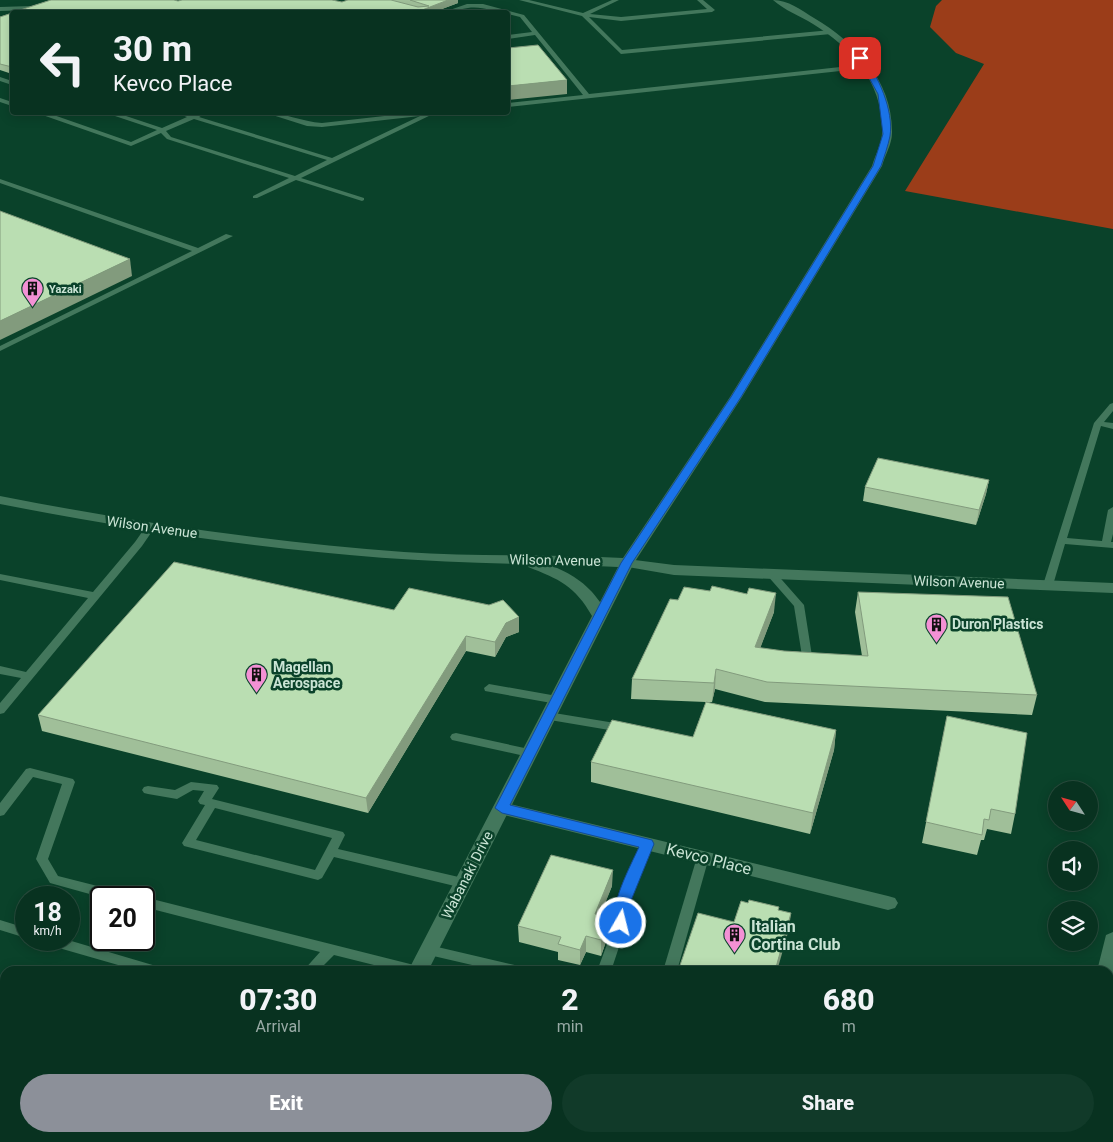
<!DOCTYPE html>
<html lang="en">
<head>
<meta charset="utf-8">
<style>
	:root { --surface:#083220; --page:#113a29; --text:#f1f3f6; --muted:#98aaa5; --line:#294d3e; --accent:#8c9099 }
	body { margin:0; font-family:Roboto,sans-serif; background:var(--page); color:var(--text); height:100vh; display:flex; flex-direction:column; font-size:19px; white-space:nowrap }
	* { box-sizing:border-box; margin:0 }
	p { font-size:16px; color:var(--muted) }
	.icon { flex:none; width:28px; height:28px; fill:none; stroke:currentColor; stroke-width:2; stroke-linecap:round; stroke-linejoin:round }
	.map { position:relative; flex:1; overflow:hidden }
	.details { position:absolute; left:0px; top:966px; width:1114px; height:176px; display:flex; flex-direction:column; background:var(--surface); border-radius:15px 15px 0 0; box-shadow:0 2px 12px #0003,0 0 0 1px var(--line) }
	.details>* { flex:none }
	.hud { position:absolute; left:10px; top:10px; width:500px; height:105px; border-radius:5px; box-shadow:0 2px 12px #0003,0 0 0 1px var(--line); background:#083220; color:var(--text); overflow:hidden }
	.needle { width:32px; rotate:306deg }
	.controls { position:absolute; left:1048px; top:781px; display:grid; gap:10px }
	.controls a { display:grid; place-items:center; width:50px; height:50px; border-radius:50%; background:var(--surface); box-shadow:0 2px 12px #0003,0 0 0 1px var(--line); font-size:25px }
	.speed { position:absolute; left:15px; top:886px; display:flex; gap:10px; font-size:25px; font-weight:700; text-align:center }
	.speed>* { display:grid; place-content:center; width:65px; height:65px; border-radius:50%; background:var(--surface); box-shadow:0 2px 12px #0003,0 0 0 1px var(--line); line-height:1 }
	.speed small { font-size:12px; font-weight:400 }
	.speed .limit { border:2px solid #111; border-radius:8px; background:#fff; color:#111 }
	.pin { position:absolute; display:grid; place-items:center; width:42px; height:42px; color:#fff; margin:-21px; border-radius:10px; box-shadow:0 2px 8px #0006 }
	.me { position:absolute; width:55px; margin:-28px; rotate:8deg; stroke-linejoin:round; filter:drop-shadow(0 0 4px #0008) }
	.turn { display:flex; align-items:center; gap:18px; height:105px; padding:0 20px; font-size:22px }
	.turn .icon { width:65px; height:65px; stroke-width:2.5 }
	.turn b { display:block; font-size:35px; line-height:42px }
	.eta { display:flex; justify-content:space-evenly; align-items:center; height:85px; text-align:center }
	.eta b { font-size:30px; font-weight:800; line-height:35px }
	.cta { display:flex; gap:10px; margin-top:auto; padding:10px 20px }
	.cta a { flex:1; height:58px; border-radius:30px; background:var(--accent); color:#fff; font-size:20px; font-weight:800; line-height:58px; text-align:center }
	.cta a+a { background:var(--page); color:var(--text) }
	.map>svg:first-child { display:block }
</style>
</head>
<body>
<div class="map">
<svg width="1113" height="1142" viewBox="0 0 1113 1142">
	<rect width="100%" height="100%" fill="#0a422a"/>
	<!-- forest -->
	<path fill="#9b3d19" d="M942 0H1113V229L905 191 984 64 956 53 930 27 936 6Z"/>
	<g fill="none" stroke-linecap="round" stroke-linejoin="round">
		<!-- service -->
		<g fill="#43775c" fill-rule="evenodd">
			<path d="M51 0H59L31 10 0 11V7L31 6Z"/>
			<path d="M519 0H529L583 13 612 0H619L590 14 621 17 707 9 697 0H703L715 10 712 12 621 21 589 17 622 50 831 30 834 32 831 34 621 54 582 16Z"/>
			<path d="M467 4H483L524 15 589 94 868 64 871 66 868 68 508 107V103L583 95 535 35 508 39V35L532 32 520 17 508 14V12C494 12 482 6 468 8 459 9 453 13 444 12Z"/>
			<path d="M0 77 12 81V85L0 81Z"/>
			<path d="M0 98 12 102V106L0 102Z"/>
			<path d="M34 112H45L131 142 157 130 103 112H114L162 128 187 117 174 112H185L193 115 199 112H208L199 117 332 158 420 116 322 127 307 126 263 112C283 112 302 122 322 123L420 112 435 113 301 178 364 198V200L362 201 296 180 257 198H253V196L289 178 167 139 161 133 131 146ZM194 119 327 160 295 176 171 137 166 131Z"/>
			<path d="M0 179 198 248 226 234 233 236 0 351V346L192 251 0 183Z"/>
			<path d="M1113 403V411L1104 422 1113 423V429L1101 426 1067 538 1102 541 1108 510 1113 507V534L1111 542H1113V548L1065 544 1053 585 1052 587H1044L1043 585 1094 423 1110 404Z"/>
			<path d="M150 524 155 527 142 546 4 713 0 714V703L21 678 0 674V666L26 672 88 598 0 580V574L93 592 135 542 147 525Z"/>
			<path d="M771 571 775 572 804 605 812 656 811 658H803L802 656 794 606 766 574Z"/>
			<path d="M489 684 557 696 561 697 563 700 561 703 557 704 485 691 484 688Z"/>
			<path d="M548 712 621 724 625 725 627 728 625 731 621 732 544 719 542 716 544 713Z"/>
			<path d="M456 733 529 749 533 750 535 753 533 756 529 757 452 740 450 737 452 734Z"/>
			<path d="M30 768 73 779 75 782 48 859 58 876 125 893 129 895 131 898H104L50 883 36 859 62 784 33 777 4 815 0 816V803L26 769Z"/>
			<path d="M191 782 217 785 219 788 212 799 343 832 345 835 338 849 463 878 467 880 469 883 467 886 463 888 334 857 322 878 318 880 184 846 182 843 205 805 200 804 198 801 204 791 193 790 177 799 148 794 144 793 142 790 144 787 148 786 175 790ZM215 808 332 838 315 870 196 840Z"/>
			<path d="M647 840 651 841 653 844 629 903 627 923 611 971H597L615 923 617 903 641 844 643 841Z"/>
			<path d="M703 852 707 854 709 857 677 971H663L697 857 699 854Z"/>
			<path d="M144 897 418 966 423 967 425 971H398L334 955 318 971H303L320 952 144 907Z"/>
			<path d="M0 920 26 928V938L0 930Z"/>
			<path d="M43 940H68L156 966 161 967 163 971H139L45 944Z"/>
			<path d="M429 945 519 966 524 967 526 971H498L429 955 424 954 422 950 424 946Z"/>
			<path d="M0 1045 5 1047V1059L0 1057Z"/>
			<path d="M1113 1099V1113L1109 1114V1100Z"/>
			<path d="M371 1138H398L400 1142H373Z"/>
			<path d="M1075 1138H1089L1088 1142H1074Z"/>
		</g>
		<!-- minor -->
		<g fill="#43775c" fill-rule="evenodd">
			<path d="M627 559 674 565 1113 583V593L674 575 622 566 620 563 622 560Z"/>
			<path d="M502 802 888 896 895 898 898 903 895 908 888 910 496 813 493 808 496 803Z"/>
			<path d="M1113 932V977L1109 978V971H1097L1106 935Z"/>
			<path d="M1109 1001 1113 1002V1030L1109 1029Z"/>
		</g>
		<!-- tertiary -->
		<g fill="#43775c" fill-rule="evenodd">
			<path d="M773 0C788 0 801 10 814 18 856 43 893 81 892 133 892 144 885 155 882 166L742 397 634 563 428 971H408L592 616C575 586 559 579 528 567L526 564C348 562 174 538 0 504V496C133 522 268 542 404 552 477 557 550 554 623 558L730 397 872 166C875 155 882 144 882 133 884 84 852 48 813 24 800 16 784 10 773 0ZM548 564 618 567 600 602C586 582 570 573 548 564Z"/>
			<path d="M322 1138H344L342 1142H320Z"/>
		</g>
	</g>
	<!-- wall -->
	<g fill="#a0bf99">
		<path d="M348 0H458V3L434 12 178 1 342 2Z"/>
		<path d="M12 13V74L0 70V17Z"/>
		<path d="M989 480 986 494 976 525 863 501 865 487Z"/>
		<path d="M858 592 1037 695 1032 715 765 702 715 689 712 702H706L836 730 834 750 810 834 591 782V762L693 737 706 702 631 699 632 679 678 600 774 612 760 648 784 651 862 656 855 612Z"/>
		<path d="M394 610 519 632 506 637 495 657 466 651 368 813 42 731 38 715Z"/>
		<path d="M947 716 1015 814 1011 834 987 829 984 840H981L977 855 922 843Z"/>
		<path d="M612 886 600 915 610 917 609 933 601 956 586 952 580 965 558 960V952L519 942 518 926Z"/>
	</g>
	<!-- shaded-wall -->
	<g fill="#829b7d">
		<path d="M448 0H458V3L434 12H417Z"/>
		<path d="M567 80V94L508 100V86Z"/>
		<path d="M130 259 132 276 0 340V321Z"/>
		<path d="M989 480 986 494 976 525 979 510Z"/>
		<path d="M776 593 774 612 753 667 755 647Z"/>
		<path d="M519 617V632L506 637 495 657V642L506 623Z"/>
		<path d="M466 636V651L368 813 366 798Z"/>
		<path d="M716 669 715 689 712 702 714 683Z"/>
		<path d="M836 730 834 750 810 834 813 813Z"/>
		<path d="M613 870 612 886 595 929V914Z"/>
		<path d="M791 913 789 929 777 971H775Z"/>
		<path d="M610 917 609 933 601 956V940Z"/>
		<path d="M586 936V952L580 965V950Z"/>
	</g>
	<!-- building -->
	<g fill="#badeb2" stroke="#829b7d">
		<path d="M51 0H174L178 1 182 0H332L342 2 348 0H391L418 7 429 6 410 0H448L417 12H14Z"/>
		<path d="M12 13V67L0 64V17Z"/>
		<path d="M538 45 567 80 508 86V48Z"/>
		<path d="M0 211 130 259 0 321Z"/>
		<path d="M878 458 989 480 979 510 865 487Z"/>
		<path d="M174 562 394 610 409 588 489 605 503 600 519 617 506 623 495 642 466 636 366 798 38 715Z"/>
		<path d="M712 586 747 594 749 588 776 593 755 647 784 651 868 656 858 592 1008 597 1037 695 767 682 716 669 714 683 632 679 670 599 678 600 684 587 710 591Z"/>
		<path d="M706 702 836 730 813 813 591 762 612 720 693 737Z"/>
		<path d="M947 716 1027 733 1015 814 991 809 989 820 984 819 982 835 926 822Z"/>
		<path d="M551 855 613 870 595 914 610 917 601 940 586 936 580 950 558 944 561 937 518 926Z"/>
		<path d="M749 900 779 907 778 910 791 913 775 971H678L698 913 734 922 741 901 748 903Z"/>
	</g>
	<!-- route -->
	<path fill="#1a73e8" stroke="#114b97" d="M857 56H862C878 74 894 111 890 136 888 146 884 157 881 166L741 397 632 563 510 805 652 840 654 844 630 903 627 927H616C607 909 631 865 639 847L502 813 495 808 621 563 731 397 873 166 883 134 878 94Z"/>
	<!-- icons -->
	<defs>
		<symbol id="building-pin" viewBox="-11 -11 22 30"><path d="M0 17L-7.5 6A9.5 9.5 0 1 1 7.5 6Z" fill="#f391d5" stroke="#0a422a"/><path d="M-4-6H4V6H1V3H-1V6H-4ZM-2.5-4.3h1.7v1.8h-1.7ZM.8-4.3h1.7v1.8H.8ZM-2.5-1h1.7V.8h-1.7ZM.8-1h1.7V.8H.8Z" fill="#111"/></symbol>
	</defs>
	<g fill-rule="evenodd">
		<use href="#building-pin" x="20" y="276" width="25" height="34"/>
		<use href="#building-pin" x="924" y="612" width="25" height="34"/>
		<use href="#building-pin" x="244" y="662" width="25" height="34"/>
		<use href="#building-pin" x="722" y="922" width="25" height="34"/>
	</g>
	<g text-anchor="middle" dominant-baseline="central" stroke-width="5" stroke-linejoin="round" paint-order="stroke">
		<!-- far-poi labels -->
		<g font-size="11" font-weight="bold" fill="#cae4d5" stroke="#0a422a" text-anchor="start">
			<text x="49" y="289">Yazaki</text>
		</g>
		<!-- street labels -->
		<g font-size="14" fill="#cae4d5" stroke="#0a422a">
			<text transform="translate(152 527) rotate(8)">Wilson Avenue</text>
			<text transform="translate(555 560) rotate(1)">Wilson Avenue</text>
			<text transform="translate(959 582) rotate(2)">Wilson Avenue</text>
			<text transform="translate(467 875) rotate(-63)">Wabanaki Drive</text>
		</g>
		<!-- poi labels -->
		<g font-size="14" font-weight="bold" fill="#cae4d5" stroke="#0a422a" text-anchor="start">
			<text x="952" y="624">Duron Plastics</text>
			<text x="273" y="667">Magellan<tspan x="273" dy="16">Aerospace</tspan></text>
		</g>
		<!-- near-street labels -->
		<g font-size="16" fill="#cae4d5" stroke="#0a422a">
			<text transform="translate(709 859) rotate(14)">Kevco Place</text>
		</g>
		<!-- near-poi labels -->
		<g font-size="16" font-weight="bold" fill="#cae4d5" stroke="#0a422a" text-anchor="start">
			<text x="751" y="926">Italian<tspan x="751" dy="18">Cortina Club</tspan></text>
		</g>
	</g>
</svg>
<div class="controls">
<a><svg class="needle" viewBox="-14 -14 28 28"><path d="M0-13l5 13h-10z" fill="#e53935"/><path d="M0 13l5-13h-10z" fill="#98aaa5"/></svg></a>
<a><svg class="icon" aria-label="sound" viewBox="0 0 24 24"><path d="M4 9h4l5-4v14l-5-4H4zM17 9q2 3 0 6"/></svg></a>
<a><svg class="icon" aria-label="layers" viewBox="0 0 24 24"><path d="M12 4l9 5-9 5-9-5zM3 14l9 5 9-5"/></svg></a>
</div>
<div class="speed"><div>18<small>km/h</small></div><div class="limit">20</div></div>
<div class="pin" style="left:860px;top:58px;background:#d93025"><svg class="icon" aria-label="arrive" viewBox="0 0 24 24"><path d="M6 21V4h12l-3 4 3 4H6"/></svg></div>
<svg class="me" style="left:621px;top:923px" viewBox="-20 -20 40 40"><circle r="17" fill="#1a73e8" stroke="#fff" stroke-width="3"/><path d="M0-11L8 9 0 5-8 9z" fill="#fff"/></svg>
<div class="hud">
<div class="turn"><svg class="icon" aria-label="left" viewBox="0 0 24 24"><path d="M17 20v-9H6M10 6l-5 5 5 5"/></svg><div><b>30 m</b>Kevco Place</div></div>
</div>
<section class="details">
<div class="eta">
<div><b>07:30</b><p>Arrival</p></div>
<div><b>2</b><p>min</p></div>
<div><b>680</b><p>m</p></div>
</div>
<div class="cta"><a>Exit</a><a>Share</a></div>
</section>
</div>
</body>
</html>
